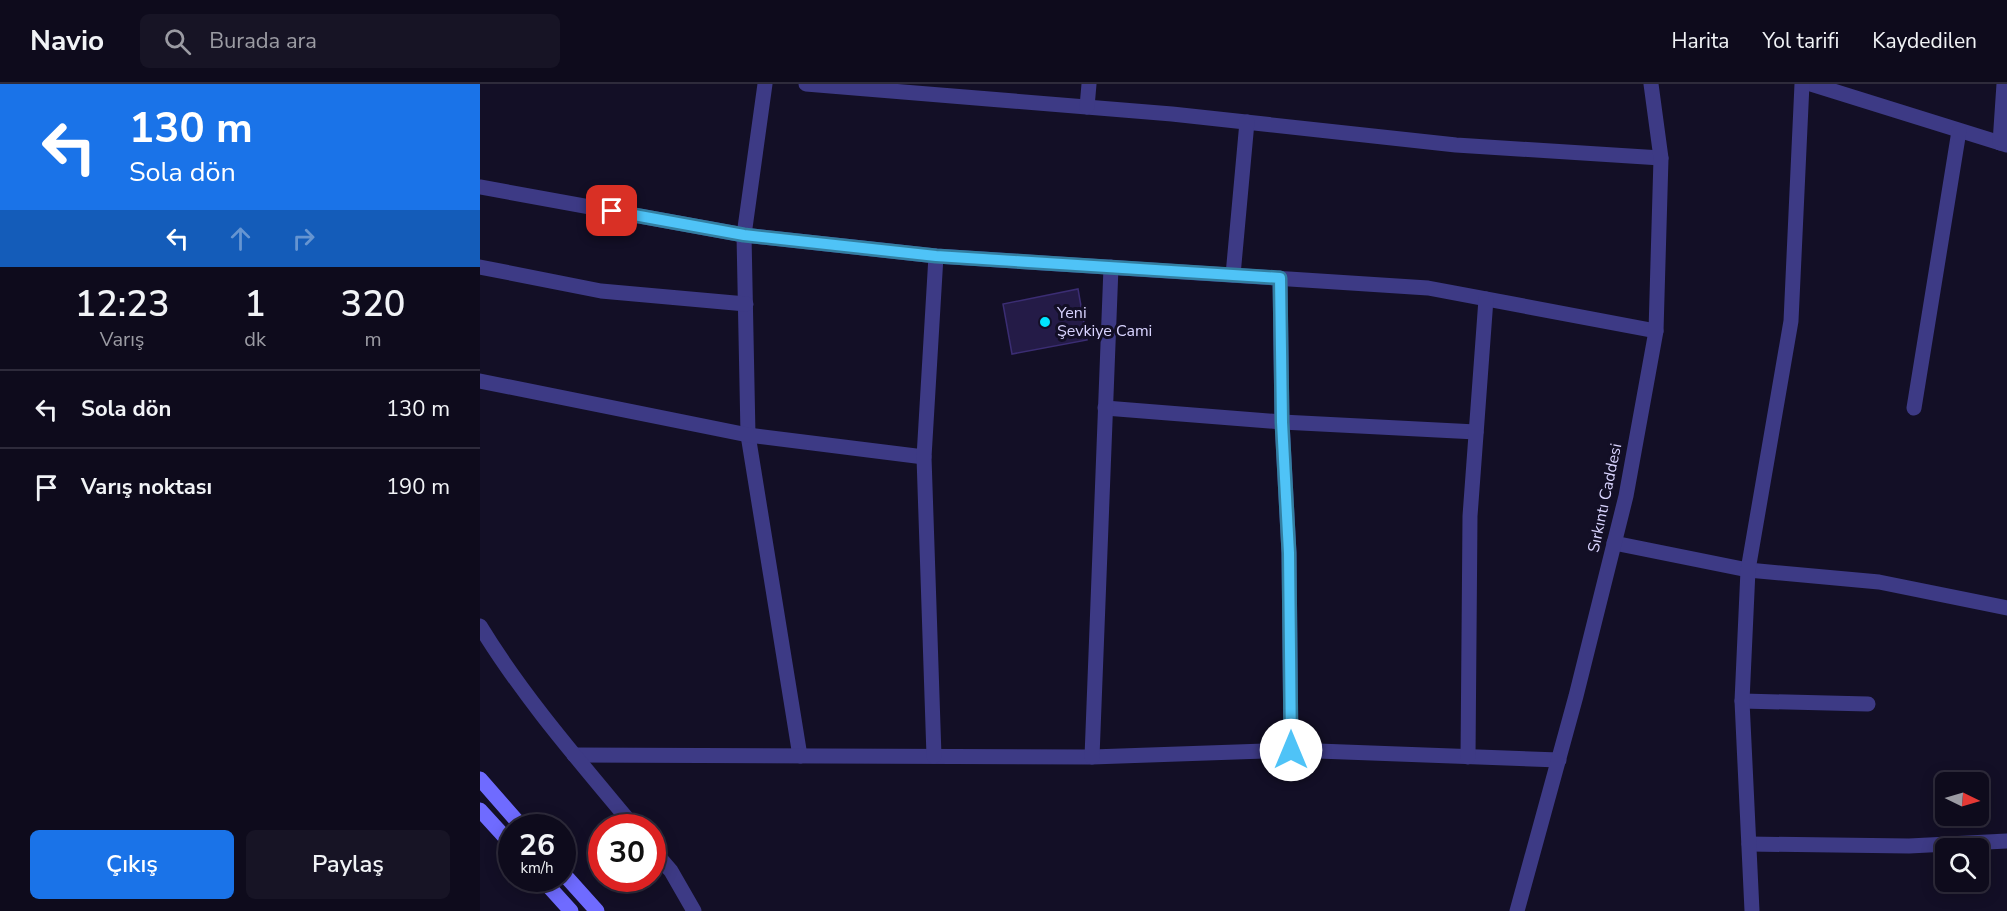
<!DOCTYPE html>
<html lang="tr">
<head>
<meta charset="utf-8">
<style>
	:root { --surface:#0e0b1c; --page:#171425; --text:#f1f3f6; --muted:#9b9ba3; --line:#2e2b3b; --accent:#1a73e8 }
	body { margin:0; font-family:"Nunito Sans",sans-serif; background:var(--page); color:var(--text); height:100vh; display:flex; flex-direction:column; font-size:22px; white-space:nowrap }
	* { box-sizing:border-box; margin:0 }
	p { font-size:20px; color:var(--muted) }
	.icon { flex:none; width:33px; height:33px; fill:none; stroke:currentColor; stroke-width:2; stroke-linecap:round; stroke-linejoin:round }
	.map { position:relative; flex:1; overflow:hidden }
	.side { display:flex; flex-direction:column; background:var(--surface); width:480px }
	.side>* { flex:none }
	.hud { background:#1a73e8; color:#fff; overflow:hidden }
	.needle { width:39px; rotate:95deg }
	.buttons { position:absolute; left:1455px; top:688px; display:grid; gap:12px }
	.buttons a { display:grid; place-items:center; width:54px; height:54px; border-radius:9px; background:var(--surface); box-shadow:0 3px 15px #0003,0 0 0 2px var(--line); font-size:30px }
	.speed { position:absolute; left:18px; top:730px; display:flex; gap:12px; font-size:30px; font-weight:700; text-align:center }
	.speed>* { display:grid; place-content:center; width:78px; height:78px; border-radius:50%; background:var(--surface); box-shadow:0 3px 15px #0003,0 0 0 2px var(--line); line-height:1 }
	.speed small { font-size:15px; font-weight:400 }
	.speed .limit { border:9px solid #d22; background:#fff; color:#111 }
	.pin { position:absolute; display:grid; place-items:center; width:51px; height:51px; color:#fff; margin:-26px; border-radius:12px; box-shadow:0 3px 9px #0006 }
	.me { position:absolute; width:66px; margin:-33px; rotate:0deg; stroke-linejoin:round; filter:drop-shadow(0 0 4px #0008) }
	.turn { display:flex; align-items:center; gap:21px; height:126px; padding:0 30px; font-size:27px }
	.turn .icon { width:78px; height:78px; stroke-width:2.5 }
	.turn b { display:block; font-size:42px; line-height:51px }
	.lanes { display:flex; align-items:center; height:57px; padding:0 30px; background:#0003; justify-content:center; gap:30px; direction:ltr }
	.lanes .off { opacity:.35 }
	.eta { display:flex; justify-content:space-evenly; align-items:center; height:102px; text-align:center }
	.eta b { font-size:36px; font-weight:600; line-height:42px }
	.primary-button { display:flex; gap:12px; margin-top:auto; padding:12px 30px }
	.primary-button a { flex:1; height:69px; border-radius:9px; background:var(--accent); color:#fff; font-size:24px; font-weight:600; line-height:69px; text-align:center }
	.primary-button a+a { background:var(--page); color:var(--text) }
	ul { padding:0; list-style:none }
	li { display:flex; align-items:center; gap:18px; height:78px; padding:0 30px; border-top:2px solid var(--line) }
	li div { flex:1 }
	li b { display:block; font-size:22px }
	li em { font-style:normal }
	header { display:flex; align-items:center; gap:36px; box-sizing:border-box; height:84px; padding:0 30px; background:var(--surface); border-bottom:2px solid var(--line) }
	header strong { font-size:28px }
	nav { display:flex; gap:33px; margin-inline-start:auto; font-size:21px }
	.search { width:420px; height:54px; background:var(--page); display:flex; align-items:center; gap:15px; box-sizing:border-box; padding:0 21px; border-radius:9px; color:var(--muted); font-size:22px }
	main { display:flex; flex:1; min-height:0 }
	.map>svg:first-child { display:block }
</style>
</head>
<body>
<header>
<strong>Navio</strong>
<div class="search"><svg class="icon" aria-label="search" viewBox="0 0 24 24"><circle cx="10" cy="10" r="6"/><path d="M15 15l6 6"/></svg>Burada ara</div>
<nav><a>Harita</a><a>Yol tarifi</a><a>Kaydedilen</a></nav>
</header>
<main>
<section class="side">
<div class="hud">
<div class="turn"><svg class="icon" aria-label="left" viewBox="0 0 24 24"><path d="M17 20v-9H6M10 6l-5 5 5 5"/></svg><div><b>130 m</b>Sola dön</div></div>
<div class="lanes"><svg class="icon" aria-label="left" viewBox="0 0 24 24"><path d="M17 20v-9H6M10 6l-5 5 5 5"/></svg><svg class="icon off" aria-label="ahead" viewBox="0 0 24 24"><path d="M12 20V5M6 11l6-6 6 6"/></svg><svg class="icon off" aria-label="right" viewBox="0 0 24 24"><path d="M7 20v-9h11M14 6l5 5-5 5"/></svg></div>
</div>
<div class="eta">
<div><b>12:23</b><p>Varış</p></div>
<div><b>1</b><p>dk</p></div>
<div><b>320</b><p>m</p></div>
</div>
<ul>
<li><svg class="icon" aria-label="left" viewBox="0 0 24 24"><path d="M17 20v-9H6M10 6l-5 5 5 5"/></svg><div><b>Sola dön</b></div><em>130 m</em></li>
<li><svg class="icon" aria-label="arrive" viewBox="0 0 24 24"><path d="M6 21V4h12l-3 4 3 4H6"/></svg><div><b>Varış noktası</b></div><em>190 m</em></li>
</ul>
<div class="primary-button"><a>Çıkış</a><a>Paylaş</a></div>
</section>
<div class="map">
<svg width="1527" height="827" viewBox="0 0 1527 827">
	<rect width="100%" height="100%" fill="#130f26"/>
	<!-- building -->
	<path fill="#241b47" stroke="#3b2d73" stroke-width="1.5" d="M598 205 607 256 532 270 523 220Z"/>
	<g fill="none" stroke-linecap="round" stroke-linejoin="round">
		<!-- minor -->
		<g stroke="#3d3a85" stroke-width="15">
			<path d="M285 0 264 151 268 351 320 672"/>
			<path d="M326 0 692 30 976 61 1181 74"/>
			<path d="M1331 0 1527 61"/>
			<path d="M607 23 609 0"/>
			<path d="M1520 59 1524 0"/>
			<path d="M0 103 264 151 456 172 948 204 1176 247"/>
			<path d="M0 183 121 207 266 220"/>
			<path d="M753 191 767 38"/>
			<path d="M800 194 802 338 809 469 811 666"/>
			<path d="M0 297 268 351 444 373"/>
			<path d="M625 324 802 338 996 348"/>
			<path d="M1434 324 1479 47"/>
			<path d="M1134 459 1268 486 1399 498 1527 524"/>
			<path d="M1262 617 1388 620"/>
			<path d="M94 671 612 673 811 666 1079 676"/>
			<path d="M454 672 444 373 456 172"/>
			<path d="M612 673 631 183"/>
			<path d="M988 673 990 432 1006 215"/>
			<path d="M1269 760 1429 762 1527 757"/>
			<path d="M1272 827 1262 617 1268 486 1311 237 1322 0"/>
		</g>
		<!-- tertiary -->
		<g stroke="#3d3a85" stroke-width="15">
			<path d="M0 542C44 614 101 679 155 744"/>
			<path d="M172 765 191 787 214 827"/>
			<path d="M1037 827 1096 612 1146 412 1176 247 1181 74 1171 0"/>
		</g>
		<!-- secondary -->
		<g stroke="#6f6bff" stroke-width="15">
			<path d="M0 695 43 744"/>
			<path d="M0 726 32 761"/>
			<path d="M82 788 117 827"/>
			<path d="M62 795 91 827"/>
		</g>
	</g>
	<g fill="none" stroke-linecap="round" stroke-linejoin="round">
		<defs>
			<path id="route" d="M132 127 264 151 456 172 800 194 802 338 809 469 811 666"/>
		</defs>
		<!-- route casing -->
		<use href="#route" stroke="#337fa1" stroke-width="15"/>
		<!-- route -->
		<use href="#route" stroke="#4fc3f7" stroke-width="10"/>
	</g>
	<!-- markers -->
	<circle fill="#00e5ff" stroke="#130f26" stroke-width="2" cx="565" cy="238" r="6"/>
	<g text-anchor="middle" dominant-baseline="central" stroke-width="6" stroke-linejoin="round" paint-order="stroke">
		<!-- poi labels -->
		<g font-size="16" fill="#d9d4ff" stroke="#130f26" text-anchor="start">
			<text x="577" y="229">Yeni<tspan x="577" dy="18">Şevkiye Cami</tspan></text>
		</g>
		<!-- street labels -->
		<g font-size="16" fill="#d9d4ff" stroke="#130f26">
			<text transform="translate(1125 414) rotate(-78)">Sırkıntı Caddesi</text>
		</g>
	</g>
</svg>
<div class="buttons">
<a><svg class="needle" viewBox="-14 -14 28 28"><path d="M0-13l5 13h-10z" fill="#e53935"/><path d="M0 13l5-13h-10z" fill="#9b9ba3"/></svg></a>
<a><svg class="icon" aria-label="search" viewBox="0 0 24 24"><circle cx="10" cy="10" r="6"/><path d="M15 15l6 6"/></svg></a>
</div>
<div class="speed"><div>26<small>km/h</small></div><div class="limit">30</div></div>
<div class="pin" style="left:132px;top:127px;background:#d93025"><svg class="icon" aria-label="arrive" viewBox="0 0 24 24"><path d="M6 21V4h12l-3 4 3 4H6"/></svg></div>
<svg class="me" style="left:811px;top:666px" viewBox="-20 -20 40 40"><circle r="19" fill="#fff"/><path d="M0-13L10 11 0 6-10 11z" fill="#4fc3f7"/></svg>
</div>
</main>
</body>
</html>
